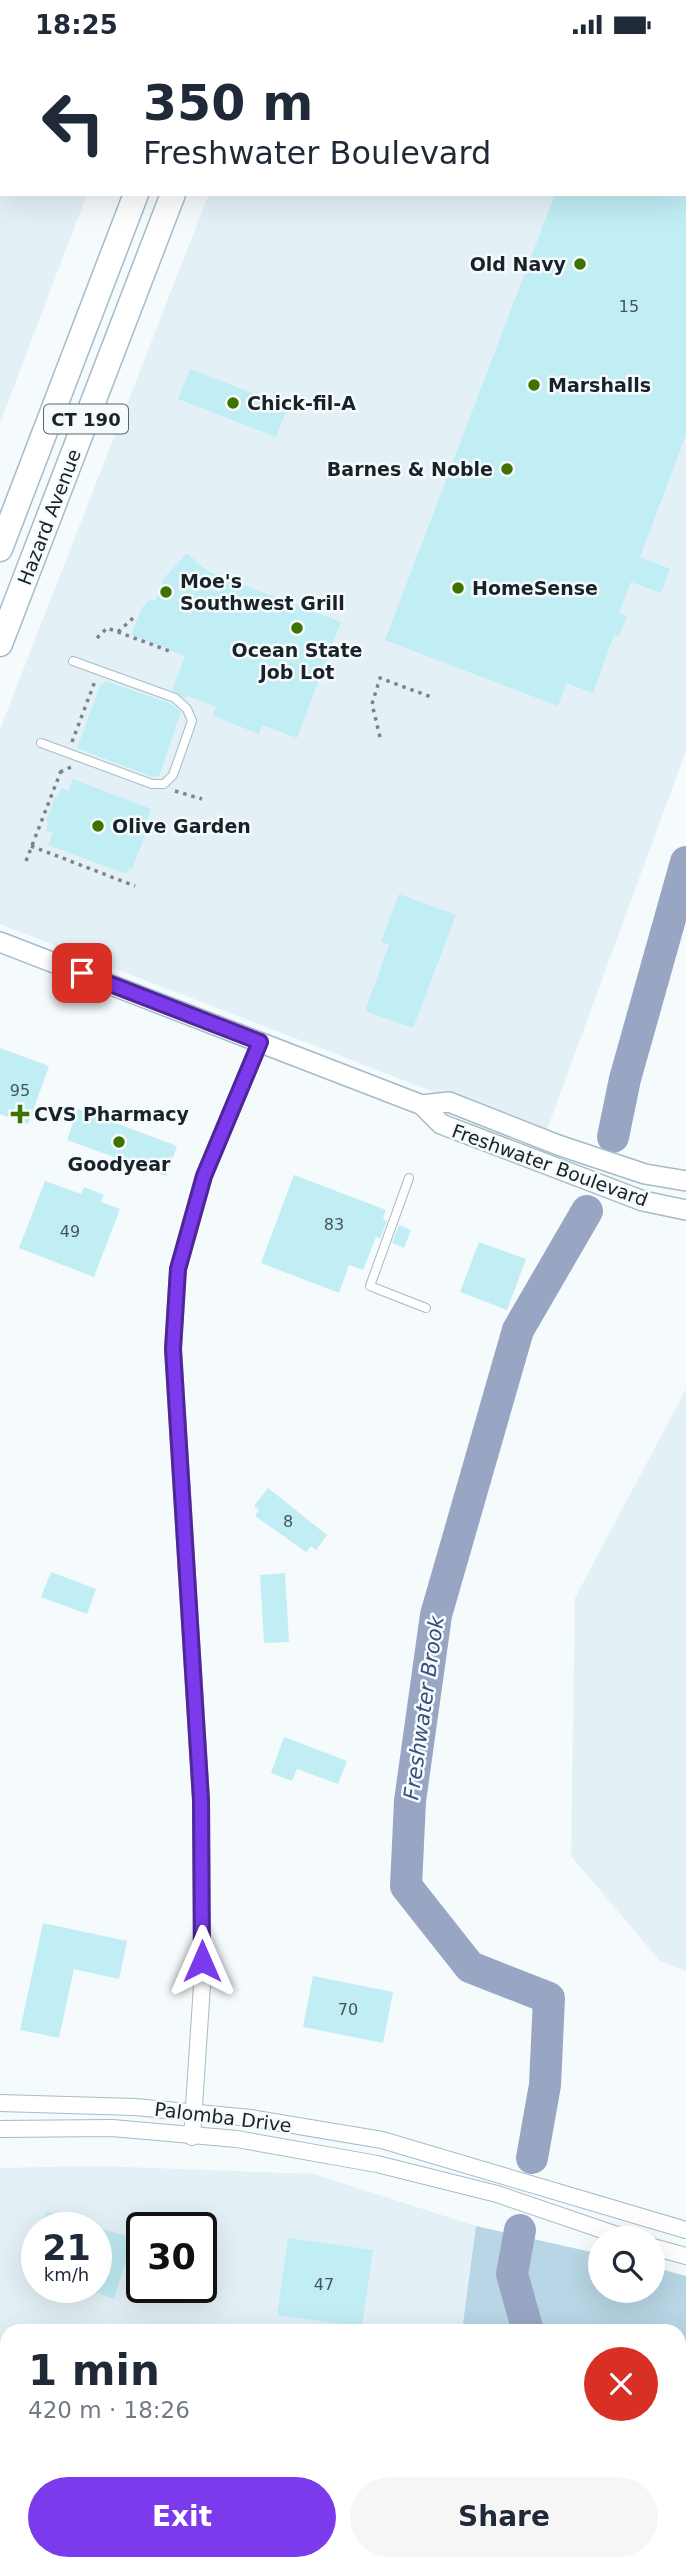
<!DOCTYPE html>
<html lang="en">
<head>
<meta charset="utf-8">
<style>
	:root { --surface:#fff; --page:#f6f6f7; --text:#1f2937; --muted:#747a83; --accent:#7c3aed }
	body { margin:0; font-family:"DejaVu Sans",sans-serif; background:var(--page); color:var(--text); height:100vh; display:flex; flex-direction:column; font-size:26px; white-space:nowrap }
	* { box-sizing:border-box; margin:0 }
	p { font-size:23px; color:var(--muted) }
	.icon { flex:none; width:38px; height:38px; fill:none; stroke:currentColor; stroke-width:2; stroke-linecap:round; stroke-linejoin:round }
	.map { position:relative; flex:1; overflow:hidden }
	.panel { position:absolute; left:0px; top:2275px; width:686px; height:247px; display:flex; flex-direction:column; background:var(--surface); border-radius:21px 21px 0 0; box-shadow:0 7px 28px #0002 }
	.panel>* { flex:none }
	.hud { position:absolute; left:0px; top:0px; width:686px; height:147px; box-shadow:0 7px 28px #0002; background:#fff; color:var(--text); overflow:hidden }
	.tools { position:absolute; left:588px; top:2177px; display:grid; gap:14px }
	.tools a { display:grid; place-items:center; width:77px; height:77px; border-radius:50%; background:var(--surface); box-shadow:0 7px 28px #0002; font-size:35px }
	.speed { position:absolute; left:21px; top:2163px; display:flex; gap:14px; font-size:35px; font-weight:700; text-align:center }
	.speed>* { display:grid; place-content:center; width:91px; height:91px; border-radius:50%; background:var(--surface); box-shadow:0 7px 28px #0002; line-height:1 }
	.speed small { font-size:18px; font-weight:400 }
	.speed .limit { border:4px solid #111; border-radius:10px; background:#fff; color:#111 }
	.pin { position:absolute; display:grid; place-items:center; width:60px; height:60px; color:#fff; margin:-30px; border-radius:14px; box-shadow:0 4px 10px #0006 }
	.me { position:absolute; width:77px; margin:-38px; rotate:0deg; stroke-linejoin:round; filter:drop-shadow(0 0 5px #0008) }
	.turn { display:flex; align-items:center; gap:24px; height:147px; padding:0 28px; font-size:32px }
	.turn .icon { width:91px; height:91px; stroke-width:2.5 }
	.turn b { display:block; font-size:49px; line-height:60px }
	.round { display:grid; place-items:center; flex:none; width:74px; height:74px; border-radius:37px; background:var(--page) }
	.summary { display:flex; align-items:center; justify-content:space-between; height:119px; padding:0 28px }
	h1 { font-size:42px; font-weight:800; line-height:52px }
	.button { display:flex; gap:14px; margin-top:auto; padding:14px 28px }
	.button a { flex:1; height:80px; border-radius:42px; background:var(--accent); color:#fff; font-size:28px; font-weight:800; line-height:80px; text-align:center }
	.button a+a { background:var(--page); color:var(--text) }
	.status { display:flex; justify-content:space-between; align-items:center; height:49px; padding:0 35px; background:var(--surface); direction:ltr }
	.status svg { height:19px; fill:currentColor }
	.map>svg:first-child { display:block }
</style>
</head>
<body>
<div class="status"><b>18:25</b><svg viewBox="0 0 49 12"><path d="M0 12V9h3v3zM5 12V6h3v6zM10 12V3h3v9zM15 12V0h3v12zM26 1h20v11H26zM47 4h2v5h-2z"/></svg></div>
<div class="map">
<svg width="686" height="2521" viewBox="0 0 686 2521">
	<rect width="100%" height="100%" fill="#f5fafc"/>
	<!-- built -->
	<g fill="#e3f1f7" fill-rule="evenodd">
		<path d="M0 0H142L2 2V145H87L0 374Z"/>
		<path d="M266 0H686V702L545 1086 0 875V680L209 145H684V2Z"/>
		<path d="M686 1340V1922L660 1912 571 1807 575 1549Z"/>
		<path d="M99 2117 314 2125 476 2177 462 2282H7V2515H296L294 2521H0V2119ZM37 2179H96V2238H37ZM142 2179H201V2238H142Z"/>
	</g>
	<!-- green -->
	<path fill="#b8d6e5" d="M476 2177 600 2205V2242H653V2218L686 2227V2521H294L296 2515H679V2282H462Z"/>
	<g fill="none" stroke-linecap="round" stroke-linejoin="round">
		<!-- river -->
		<g stroke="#98a6c4" stroke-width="32">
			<path d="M613 1088 625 1030 686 813"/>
			<path d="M532 2109 545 2036 549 1949 470 1918 406 1837 410 1752 436 1566 518 1281 587 1162"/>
			<path d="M520 2181 512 2225 528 2282"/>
			<path d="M642 2515 652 2521"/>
		</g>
	</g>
	<!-- building -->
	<g fill="#c1edf5">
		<path d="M555 145H686V386L640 508 670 520 661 544 631 533 619 564 627 567 619 588 614 586 593 644 566 634 558 657 385 591Z"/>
		<path d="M190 320 288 358 276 388 178 350Z"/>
		<path d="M187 504 207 522 341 573 297 689 262 676 259 685 213 667 216 658 187 647 186 650 172 641 185 607 131 586 142 559 150 550 155 552 164 529Z"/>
		<path d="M105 632 172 655 181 663 159 727 153 728 77 699 101 634 104 635Z"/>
		<path d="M73 730 151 760 147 772 150 773 132 820 129 818 126 825 48 796 53 784 46 782 49 773 46 772 55 748 58 749 61 739 68 742Z"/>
		<path d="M399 845 456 866 413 979 365 962 389 896 381 893Z"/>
		<path d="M0 999 49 1017 28 1075 0 1065Z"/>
		<path d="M78 1060 177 1097 166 1127 67 1091Z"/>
		<path d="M294 1126 386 1161 383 1170 387 1172 380 1190 376 1188 363 1221 349 1216 339 1244 261 1214Z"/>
		<path d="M45 1132 81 1145 84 1138 104 1146 101 1153 120 1160 94 1228 19 1199Z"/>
		<path d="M399 1176 411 1181 404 1199 392 1194Z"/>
		<path d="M479 1193 526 1210 507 1261 460 1243Z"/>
		<path d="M268 1439 327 1486 316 1501 311 1497 306 1503 255 1467 259 1461 254 1457Z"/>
		<path d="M51 1523 96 1540 87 1565 41 1548Z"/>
		<path d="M285 1524 289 1593 264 1594 260 1526Z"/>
		<path d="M284 1688 347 1712 338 1735 297 1720 292 1732 271 1724Z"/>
		<path d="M43 1874 127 1892 119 1930 74 1920 59 1989 20 1981Z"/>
		<path d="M313 1927 393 1943 383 1994 303 1978Z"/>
		<path d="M46 2162 90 2176V2179H41Z"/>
		<path d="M96 2178 133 2189 114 2250 96 2244Z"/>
		<path d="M288 2189 373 2201 362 2278 277 2266Z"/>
	</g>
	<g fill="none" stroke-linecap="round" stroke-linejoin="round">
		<defs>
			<g id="service">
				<path d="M0 70H2"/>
				<path d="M41 694 152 735H164L173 726 192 672 187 660 175 649 73 612"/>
				<path d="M409 1129 370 1237 426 1259"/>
			</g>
			<g id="minor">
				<path d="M0 2054 135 2058 251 2069 382 2091 686 2181"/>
				<path d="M0 2080 112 2079 237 2090 377 2115 497 2145 626 2189"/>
				<path d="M192 2088 202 1936 201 1751 173 1300 178 1220 204 1127 260 993"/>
				<path d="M653 2198 686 2207"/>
			</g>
			<g id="tertiary">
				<path d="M0 893 422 1056 441 1075 643 1152 686 1161"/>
				<path d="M422 1056 449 1053 558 1096 645 1125 686 1132"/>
			</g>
			<g id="primary">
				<path d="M192 2V0"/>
				<path d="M228 2V0"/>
				<path d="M0 500 136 145"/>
				<path d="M0 595 173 145"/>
			</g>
		</defs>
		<!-- service casing -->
		<use href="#service" stroke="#a4bcc8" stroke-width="10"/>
		<!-- minor casing -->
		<use href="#minor" stroke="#a4bcc8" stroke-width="18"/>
		<!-- tertiary casing -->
		<use href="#tertiary" stroke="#a4bcc8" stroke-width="22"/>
		<!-- primary casing -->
		<use href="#primary" stroke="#a4bcc8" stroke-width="27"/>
		<!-- path -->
		<g stroke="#7d8487" stroke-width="3.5" stroke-dasharray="3.5 5" stroke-linecap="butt">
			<path d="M118 583 133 569"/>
			<path d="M97 589 107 579 172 603"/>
			<path d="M380 688 372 655 380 629 431 648"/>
			<path d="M72 693 95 632"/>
			<path d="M60 723 71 718"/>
			<path d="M175 742 202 750"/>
			<path d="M31 797 135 837"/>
			<path d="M26 812 61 722"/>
		</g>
		<!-- service -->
		<use href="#service" stroke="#fff" stroke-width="8"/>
		<!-- minor -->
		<use href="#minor" stroke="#fff" stroke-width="16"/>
		<!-- tertiary -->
		<use href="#tertiary" stroke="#fff" stroke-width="19"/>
		<!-- primary -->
		<use href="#primary" stroke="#fff" stroke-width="24"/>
	</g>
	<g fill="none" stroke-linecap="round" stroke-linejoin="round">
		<defs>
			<path id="route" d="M82 924 260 993 204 1127 178 1220 173 1300 201 1751 202 1912"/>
		</defs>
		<!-- route casing -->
		<use href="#route" stroke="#51269a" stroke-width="18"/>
		<!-- route -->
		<use href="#route" stroke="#7c3aed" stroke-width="12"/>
	</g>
	<!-- markers -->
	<g fill="#3e7300" stroke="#f5fafc" stroke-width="2.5">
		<circle cx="580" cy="215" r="7"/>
		<circle cx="534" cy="336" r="7"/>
		<circle cx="233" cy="354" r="7"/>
		<circle cx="507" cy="420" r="7"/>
		<circle cx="458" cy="539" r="7"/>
		<circle cx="166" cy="543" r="7"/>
		<circle cx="297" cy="579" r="7"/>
		<circle cx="98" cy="777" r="7"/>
		<path d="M16.5 1054.5h7v7h7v7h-7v7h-7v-7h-7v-7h7z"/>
		<circle cx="119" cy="1093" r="7"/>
	</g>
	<g text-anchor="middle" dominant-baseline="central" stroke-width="5" stroke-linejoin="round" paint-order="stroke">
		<!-- number labels -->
		<g font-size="16" fill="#43565a">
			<text x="629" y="257">15</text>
			<text x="20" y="1041">95</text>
			<text x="334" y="1175">83</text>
			<text x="70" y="1182">49</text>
			<text x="288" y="1472">8</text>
			<text x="348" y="1960">70</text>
			<text x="324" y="2235">47</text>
		</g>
		<!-- shield labels -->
		<rect fill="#f5fafc" stroke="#5b6467" stroke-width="2" x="44" y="355.5" width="84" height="29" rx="5"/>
		<g font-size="18" font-weight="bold" fill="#192327">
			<text x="86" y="370">CT 190</text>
		</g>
		<!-- poi labels -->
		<g font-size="19" font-weight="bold" fill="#192327" stroke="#f5fafc" text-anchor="start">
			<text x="566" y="215" text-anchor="end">Old Navy</text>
			<text x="548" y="336">Marshalls</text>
			<text x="247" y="354">Chick-fil-A</text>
			<text x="493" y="420" text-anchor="end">Barnes &amp; Noble</text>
			<text x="180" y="532">Moe's<tspan x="180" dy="22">Southwest Grill</tspan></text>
			<text x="472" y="539">HomeSense</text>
			<text x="297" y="601" text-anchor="middle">Ocean State<tspan x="297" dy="22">Job Lot</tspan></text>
			<text x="112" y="777">Olive Garden</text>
			<text x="34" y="1065">CVS Pharmacy</text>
			<text x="119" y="1115" text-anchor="middle">Goodyear</text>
		</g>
		<!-- street labels -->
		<g font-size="19" fill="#192327" stroke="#f5fafc">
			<text transform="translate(49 468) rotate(-69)">Hazard Avenue</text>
			<text transform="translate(550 1116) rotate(20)">Freshwater Boulevard</text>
			<text transform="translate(223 2068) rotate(7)">Palomba Drive</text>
		</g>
		<!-- water labels -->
		<g font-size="21" font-style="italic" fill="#3b4e79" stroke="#f5fafc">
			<text transform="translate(424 1659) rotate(-82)">Freshwater Brook</text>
		</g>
	</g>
</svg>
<div class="tools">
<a><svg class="icon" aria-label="search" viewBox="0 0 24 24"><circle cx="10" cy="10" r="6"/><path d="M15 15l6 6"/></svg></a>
</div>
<div class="speed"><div>21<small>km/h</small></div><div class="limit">30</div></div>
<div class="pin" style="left:82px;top:924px;background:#d93025"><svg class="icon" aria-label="arrive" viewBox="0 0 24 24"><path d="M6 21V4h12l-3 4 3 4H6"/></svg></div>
<svg class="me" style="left:202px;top:1912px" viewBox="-20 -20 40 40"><path d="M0-17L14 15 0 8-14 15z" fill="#7c3aed" stroke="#fff" stroke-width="4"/></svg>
<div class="hud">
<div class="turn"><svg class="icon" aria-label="left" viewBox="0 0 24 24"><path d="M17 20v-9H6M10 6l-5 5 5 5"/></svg><div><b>350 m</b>Freshwater Boulevard</div></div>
</div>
<section class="panel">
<div class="summary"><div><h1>1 min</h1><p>420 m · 18:26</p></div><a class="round" style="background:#d93025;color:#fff"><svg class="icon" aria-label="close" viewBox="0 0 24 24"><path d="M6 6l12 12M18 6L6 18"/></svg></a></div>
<div class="button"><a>Exit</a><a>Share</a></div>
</section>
</div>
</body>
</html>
